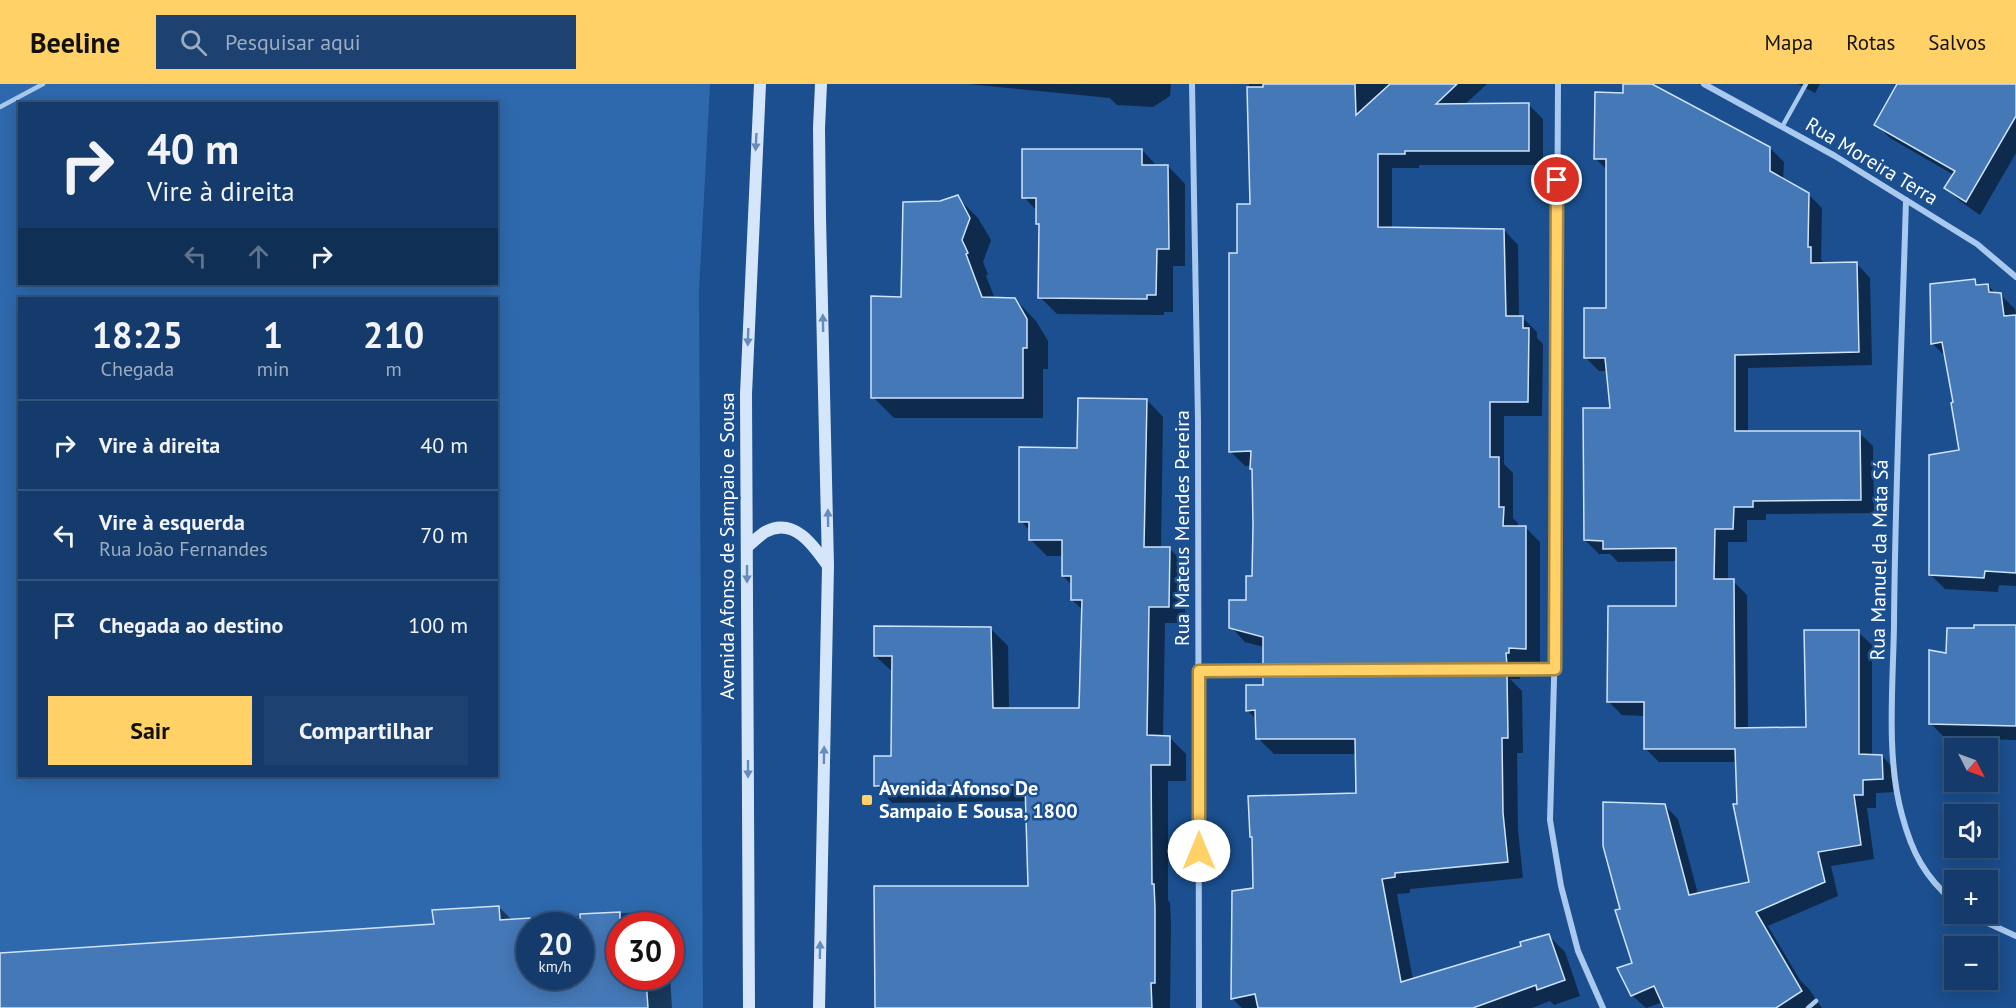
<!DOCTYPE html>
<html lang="pt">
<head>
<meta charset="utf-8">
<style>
	:root { --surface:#143b6b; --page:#1d4271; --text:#f1f3f6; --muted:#9dadc1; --line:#33557e; --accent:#ffd166 }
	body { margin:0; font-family:"PT Sans",sans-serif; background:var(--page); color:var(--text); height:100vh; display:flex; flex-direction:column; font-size:22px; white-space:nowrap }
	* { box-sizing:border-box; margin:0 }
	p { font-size:20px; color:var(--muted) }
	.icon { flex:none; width:33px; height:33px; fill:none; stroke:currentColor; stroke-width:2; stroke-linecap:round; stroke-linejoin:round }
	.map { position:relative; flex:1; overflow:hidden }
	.panel { position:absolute; left:18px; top:213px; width:480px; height:480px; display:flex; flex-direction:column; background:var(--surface); border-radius:0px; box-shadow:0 3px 15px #0003,0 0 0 2px var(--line) }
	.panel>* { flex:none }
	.hud { position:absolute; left:18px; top:18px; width:480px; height:183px; border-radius:0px; box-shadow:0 3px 15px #0003,0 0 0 2px var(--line); background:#143b6b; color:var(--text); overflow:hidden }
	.needle { width:39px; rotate:132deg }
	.controls { position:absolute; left:1944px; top:654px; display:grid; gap:12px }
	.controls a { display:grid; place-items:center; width:54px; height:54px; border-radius:0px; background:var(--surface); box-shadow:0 3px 15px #0003,0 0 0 2px var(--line); font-size:30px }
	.speed { position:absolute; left:516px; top:828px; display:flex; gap:12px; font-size:30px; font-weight:700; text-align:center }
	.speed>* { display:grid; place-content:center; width:78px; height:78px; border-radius:50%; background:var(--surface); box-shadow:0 3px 15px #0003,0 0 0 2px var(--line); line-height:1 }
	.speed small { font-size:15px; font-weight:400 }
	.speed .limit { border:9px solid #d22; background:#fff; color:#111 }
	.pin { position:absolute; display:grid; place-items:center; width:51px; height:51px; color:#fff; margin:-26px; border:3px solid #fff; border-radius:50%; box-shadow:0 2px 6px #0007 }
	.me { position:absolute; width:66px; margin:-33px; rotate:0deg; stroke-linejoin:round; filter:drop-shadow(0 0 4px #0008) }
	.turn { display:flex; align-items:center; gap:21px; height:126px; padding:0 30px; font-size:27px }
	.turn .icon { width:78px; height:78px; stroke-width:2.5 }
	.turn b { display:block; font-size:42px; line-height:51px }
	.lanes { display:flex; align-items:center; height:57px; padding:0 30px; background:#0003; justify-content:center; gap:30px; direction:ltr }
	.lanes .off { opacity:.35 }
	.eta { display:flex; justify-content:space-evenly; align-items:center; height:102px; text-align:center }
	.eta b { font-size:36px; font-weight:700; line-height:42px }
	.cta { display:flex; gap:12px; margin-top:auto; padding:12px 30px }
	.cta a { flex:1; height:69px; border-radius:0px; background:var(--accent); color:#111; font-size:24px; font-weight:700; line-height:69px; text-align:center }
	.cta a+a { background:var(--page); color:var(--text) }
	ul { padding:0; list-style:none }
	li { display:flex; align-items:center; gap:18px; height:90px; padding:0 30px; border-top:2px solid var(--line) }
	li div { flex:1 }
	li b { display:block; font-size:22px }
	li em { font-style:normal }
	header { display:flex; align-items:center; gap:36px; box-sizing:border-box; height:84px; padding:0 30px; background:var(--accent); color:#111 }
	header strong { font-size:28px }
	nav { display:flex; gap:33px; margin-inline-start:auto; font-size:21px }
	.search { width:420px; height:54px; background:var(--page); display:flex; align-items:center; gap:15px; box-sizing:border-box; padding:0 21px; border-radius:0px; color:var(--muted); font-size:22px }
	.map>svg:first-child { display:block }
</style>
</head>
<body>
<header>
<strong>Beeline</strong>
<div class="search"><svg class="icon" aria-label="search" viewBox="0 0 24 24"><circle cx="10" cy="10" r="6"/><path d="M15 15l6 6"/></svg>Pesquisar aqui</div>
<nav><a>Mapa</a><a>Rotas</a><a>Salvos</a></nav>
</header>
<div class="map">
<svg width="2016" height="924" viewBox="0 0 2016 924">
	<rect width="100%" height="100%" fill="#1b4f8f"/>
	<!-- green -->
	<path fill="#2e69ad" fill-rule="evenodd" d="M0 0H710L699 207 703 924H0ZM20 20H496V200H20ZM20 214H496V692H20ZM530 842H580V892H530ZM620 842H670V892H620Z"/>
	<!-- shadow -->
	<g fill="#0007" fill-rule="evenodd">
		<path d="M968 0H1171L1170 12 1153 23 1117 21 1110 14Z"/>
		<path d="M1249 0H1487L1464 21 1528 20 1543 35V81H1419V84H1392V144L1504 146 1518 161 1519 233H1522L1537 248V254L1543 260 1542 332H1504V380L1513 389V434L1518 439V443H1525L1540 458V579L1523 578V583H1520V595H1510L1522 607 1523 669H1517L1518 746 1523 794 1410 805V809L1397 810 1413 896 1523 863 1549 852 1565 868 1580 912 1554 921 1550 917 1532 924H1242L1233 915V808L1255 806 1254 755 1251 753 1358 711 1357 670H1274L1258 654 1257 636 1247 626 1264 602 1276 593 1264 582V563L1245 558 1231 543 1247 517 1253 493 1254 387 1251 382H1245L1230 367 1239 171 1252 122Z"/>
		<path d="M1625 0H1649L1770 64 1784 78 1783 97 1808 110 1822 124 1821 175 1824 180H1857L1870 194 1872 281 1748 284V349H1859L1873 362 1874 429 1766 430V436H1747V458H1728V497H1733L1747 511 1748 645H1807L1858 548 1872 561V672H1882L1895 686 1896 708 1876 709V724H1867L1874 775 1831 782 1838 812 1768 842 1800 896 1809 905 1822 924H1666L1663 918 1646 924 1632 911 1634 880 1622 826 1664 721 1678 735 1698 810 1751 799 1738 721 1737 678H1659L1645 664V632L1622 631 1609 618 1677 524V477L1618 478 1610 470H1599L1585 456 1612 325 1608 287H1599L1585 273 1608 226 1607 86 1595 74 1624 10Z"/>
		<path d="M1798 0H1820L1815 9Z"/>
		<path d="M1898 0H2016V69L1980 131 1960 117 1946 104 1954 91 1890 54 1876 40Z"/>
		<path d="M1142 66 1157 82H1168L1185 100V182H1173V228H1164V231L1057 230 1040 213V142L1037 139V127L1024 113Z"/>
		<path d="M957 113 978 134 991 156 983 178 988 190 986 192 995 215H1015L1036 237 1048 257V285H1043V334H894L873 313 903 214 941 118Z"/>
		<path d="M1975 197 1980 202 1988 201 1996 210H2000L2015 225 2016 232V502L1999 501 1998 508 1945 505 1930 490 1961 367 1955 319 1946 273 1932 259Z"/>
		<path d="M1147 316 1163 333 1161 464H1169L1186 481 1185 539H1165L1163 653H1169L1186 670V697H1168V816L1170 819 1171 841 1170 924H877L1029 803 1027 717 892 719 876 702 893 673V588L875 572 991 545 1008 562 1009 625H1081L1083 526 1072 516V501L1063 492V472H1047L1030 455V447L1021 437 1079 366Z"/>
		<path d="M2016 543V656L1945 654 1931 640 1948 571 1975 545Z"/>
		<path d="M499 823 512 836 642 828 656 842H620V892H670L672 924H0V871L435 841ZM530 842H580V892H530Z"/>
	</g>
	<!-- building -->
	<g fill="#4478b7" stroke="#cfe3fa" stroke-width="1.5">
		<path d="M1263 0H1355L1356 31 1390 0H1457L1436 20 1529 19V67H1405V70H1378V143L1504 145 1506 232H1523V244H1529L1528 318H1490V373H1499V423H1504L1503 442H1526V565L1509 564V569H1506L1507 581 1263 582V553L1229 544V516H1246V492H1252L1253 441 1252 385H1250L1251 367 1229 368V169H1237V120H1250L1247 3H1263Z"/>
		<path d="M1623 0H1652L1770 63V87L1809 109 1808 163H1811V179L1857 178 1859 268 1735 271V347H1860L1861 416 1753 417V423H1734L1733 445H1715L1714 495H1734L1735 644 1806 643 1804 546H1859V670L1882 671 1883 695 1863 696V711H1854L1861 761 1818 768 1825 798 1756 828 1802 907 1776 924H1664L1654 902 1631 912 1617 884 1632 879 1615 826 1620 825 1603 762V718L1665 720 1689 811 1749 798 1733 720H1737L1735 665H1644V618H1607L1608 522H1676V464L1603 465V457L1584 456 1583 324H1610L1605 274H1584V224H1606V75H1594L1595 8 1623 9Z"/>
		<path d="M1897 0H2016V32L1966 118 1944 104 1955 87 1874 41Z"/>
		<path d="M1022 65H1142V81H1168L1169 165H1157L1156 211H1147V215L1038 214 1039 140H1036V114H1022Z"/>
		<path d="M958 111 970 134 962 156 968 169 966 170 982 213 1015 214 1027 235V264H1023V314H871V212L901 213 903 118 940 117Z"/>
		<path d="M1975 195 1976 201 1988 200 1989 208 2001 209 2004 232 2016 231V489L1985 487 1984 494 1929 491V371L1959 366 1951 319 1953 318 1942 258 1931 260 1930 200Z"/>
		<path d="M1078 314 1147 315 1144 463H1170L1169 523H1149L1147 651 1170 652V681H1151L1152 800H1154L1155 824V899H1151L1152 924H875L874 802H1028L1025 701 874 702V672H891L892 572H874V542L991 543 993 624H1079L1082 516H1071V492H1062V456H1029V438H1019V363L1077 364Z"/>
		<path d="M1974 541H2016V642L1929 640V566L1946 569 1947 544H1974Z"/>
		<path d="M1507 590 1508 654H1502L1503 729 1508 778 1395 789V793L1382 795 1401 898 1521 862 1520 858 1549 850 1565 896 1537 906 1536 901 1473 924H1258L1255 910 1231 915 1232 807 1253 804 1252 753H1250L1248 712 1356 709 1355 655H1256L1255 626 1246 627V601H1263V591Z"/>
		<path d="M499 822 500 836 530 834V892H580V830L620 828V897L646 895 648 924H0V869L434 840 432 826Z"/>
	</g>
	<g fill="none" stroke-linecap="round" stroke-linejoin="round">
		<!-- lane -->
		<g stroke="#a9c9ee" stroke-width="4.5">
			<path d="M0 23 43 0"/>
			<path d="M1782 43 1806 0"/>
			<path d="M1199 587 1555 585"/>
			<path d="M1808 924 1816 917"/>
		</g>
		<!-- street -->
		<g stroke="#a9c9ee" stroke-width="6">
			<path d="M1192 0 1198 336 1199 924"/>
			<path d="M1558 0 1555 561 1550 736 1561 802 1578 867 1603 924"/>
			<path d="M1704 0 1835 72 1977 160 2016 193"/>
			<path d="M1906 116C1902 258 1895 400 1894 542 1893 601 1886 675 1902 731 1912 769 1925 793 1954 818"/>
			<path d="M1968 830 2016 852"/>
		</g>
		<!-- secondary -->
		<g stroke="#d6e6fa" stroke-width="12">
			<path d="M747 463C753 458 759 452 765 448 794 432 814 462 828 482"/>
			<path d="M749 924 746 310 760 0"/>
			<path d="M819 924 828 482 820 134 819 44 821 0"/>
		</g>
	</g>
	<!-- one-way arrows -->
	<defs><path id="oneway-solid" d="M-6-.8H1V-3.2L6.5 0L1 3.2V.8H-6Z" transform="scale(1.5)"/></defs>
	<g fill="#668bba">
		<use href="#oneway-solid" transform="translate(756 58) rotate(93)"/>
		<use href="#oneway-solid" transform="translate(823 239) rotate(-91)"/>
		<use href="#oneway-solid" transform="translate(748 253) rotate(92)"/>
		<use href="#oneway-solid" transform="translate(828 434) rotate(-91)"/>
		<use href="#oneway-solid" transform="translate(747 490) rotate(90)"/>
		<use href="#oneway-solid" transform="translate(824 671) rotate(-89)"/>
		<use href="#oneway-solid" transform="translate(748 685) rotate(90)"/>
		<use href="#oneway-solid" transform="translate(820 866) rotate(-89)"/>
	</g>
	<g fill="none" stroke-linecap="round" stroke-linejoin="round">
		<defs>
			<path id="route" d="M1199 767V587L1555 585 1557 96"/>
		</defs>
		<!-- route casing -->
		<use href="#route" stroke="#a68842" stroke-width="15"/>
		<!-- route -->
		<use href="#route" stroke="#ffd166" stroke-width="10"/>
	</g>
	<!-- markers -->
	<rect fill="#ffd166" stroke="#1b4f8f" stroke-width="2" x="861" y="710" width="12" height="12" rx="3"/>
	<g text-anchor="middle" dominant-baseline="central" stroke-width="5" stroke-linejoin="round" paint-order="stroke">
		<!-- street labels -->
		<g font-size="20" fill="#fff" stroke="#1b4f8f">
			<text transform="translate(1872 77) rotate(31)">Rua Moreira Terra</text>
			<text transform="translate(1182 444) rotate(-90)">Rua Mateus Mendes Pereira</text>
			<text transform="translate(727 462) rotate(-90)">Avenida Afonso de Sampaio e Sousa</text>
			<text transform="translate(1879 476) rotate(-89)">Rua Manuel da Mata Sá</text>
		</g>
		<!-- poi labels -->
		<g font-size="20" font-weight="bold" fill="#fff" stroke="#1b4f8f" text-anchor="start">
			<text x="879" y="704">Avenida Afonso De<tspan x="879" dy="23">Sampaio E Sousa, 1800</tspan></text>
		</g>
	</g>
</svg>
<div class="controls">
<a><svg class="needle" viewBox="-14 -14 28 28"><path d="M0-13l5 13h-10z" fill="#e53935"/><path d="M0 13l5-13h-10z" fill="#9dadc1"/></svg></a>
<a><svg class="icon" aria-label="sound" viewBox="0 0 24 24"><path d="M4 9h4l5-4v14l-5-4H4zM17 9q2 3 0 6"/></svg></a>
<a>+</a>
<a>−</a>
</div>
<div class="speed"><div>20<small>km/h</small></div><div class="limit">30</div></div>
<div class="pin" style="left:1557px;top:96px;background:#d93025"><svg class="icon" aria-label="arrive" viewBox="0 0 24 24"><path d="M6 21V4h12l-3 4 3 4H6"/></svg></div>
<svg class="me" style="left:1199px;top:767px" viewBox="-20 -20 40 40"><circle r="19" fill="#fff"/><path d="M0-13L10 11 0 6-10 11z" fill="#ffd166"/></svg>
<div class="hud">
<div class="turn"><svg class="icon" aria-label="right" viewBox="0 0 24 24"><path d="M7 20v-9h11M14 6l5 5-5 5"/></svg><div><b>40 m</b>Vire à direita</div></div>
<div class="lanes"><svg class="icon off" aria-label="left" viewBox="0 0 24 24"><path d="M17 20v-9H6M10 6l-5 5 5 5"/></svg><svg class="icon off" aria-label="ahead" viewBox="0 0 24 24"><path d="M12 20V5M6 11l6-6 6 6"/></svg><svg class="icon" aria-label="right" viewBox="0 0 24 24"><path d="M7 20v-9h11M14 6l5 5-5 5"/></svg></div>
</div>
<section class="panel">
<div class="eta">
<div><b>18:25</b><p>Chegada</p></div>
<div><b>1</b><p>min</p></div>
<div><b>210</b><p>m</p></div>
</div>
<ul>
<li><svg class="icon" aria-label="right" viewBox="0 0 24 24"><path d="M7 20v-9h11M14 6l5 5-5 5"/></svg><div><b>Vire à direita</b></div><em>40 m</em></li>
<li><svg class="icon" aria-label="left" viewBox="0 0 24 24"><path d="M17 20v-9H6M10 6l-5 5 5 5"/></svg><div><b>Vire à esquerda</b><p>Rua João Fernandes</p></div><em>70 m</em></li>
<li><svg class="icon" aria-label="arrive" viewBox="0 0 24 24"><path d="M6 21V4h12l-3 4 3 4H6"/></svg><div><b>Chegada ao destino</b></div><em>100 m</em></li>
</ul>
<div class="cta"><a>Sair</a><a>Compartilhar</a></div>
</section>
</div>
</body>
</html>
